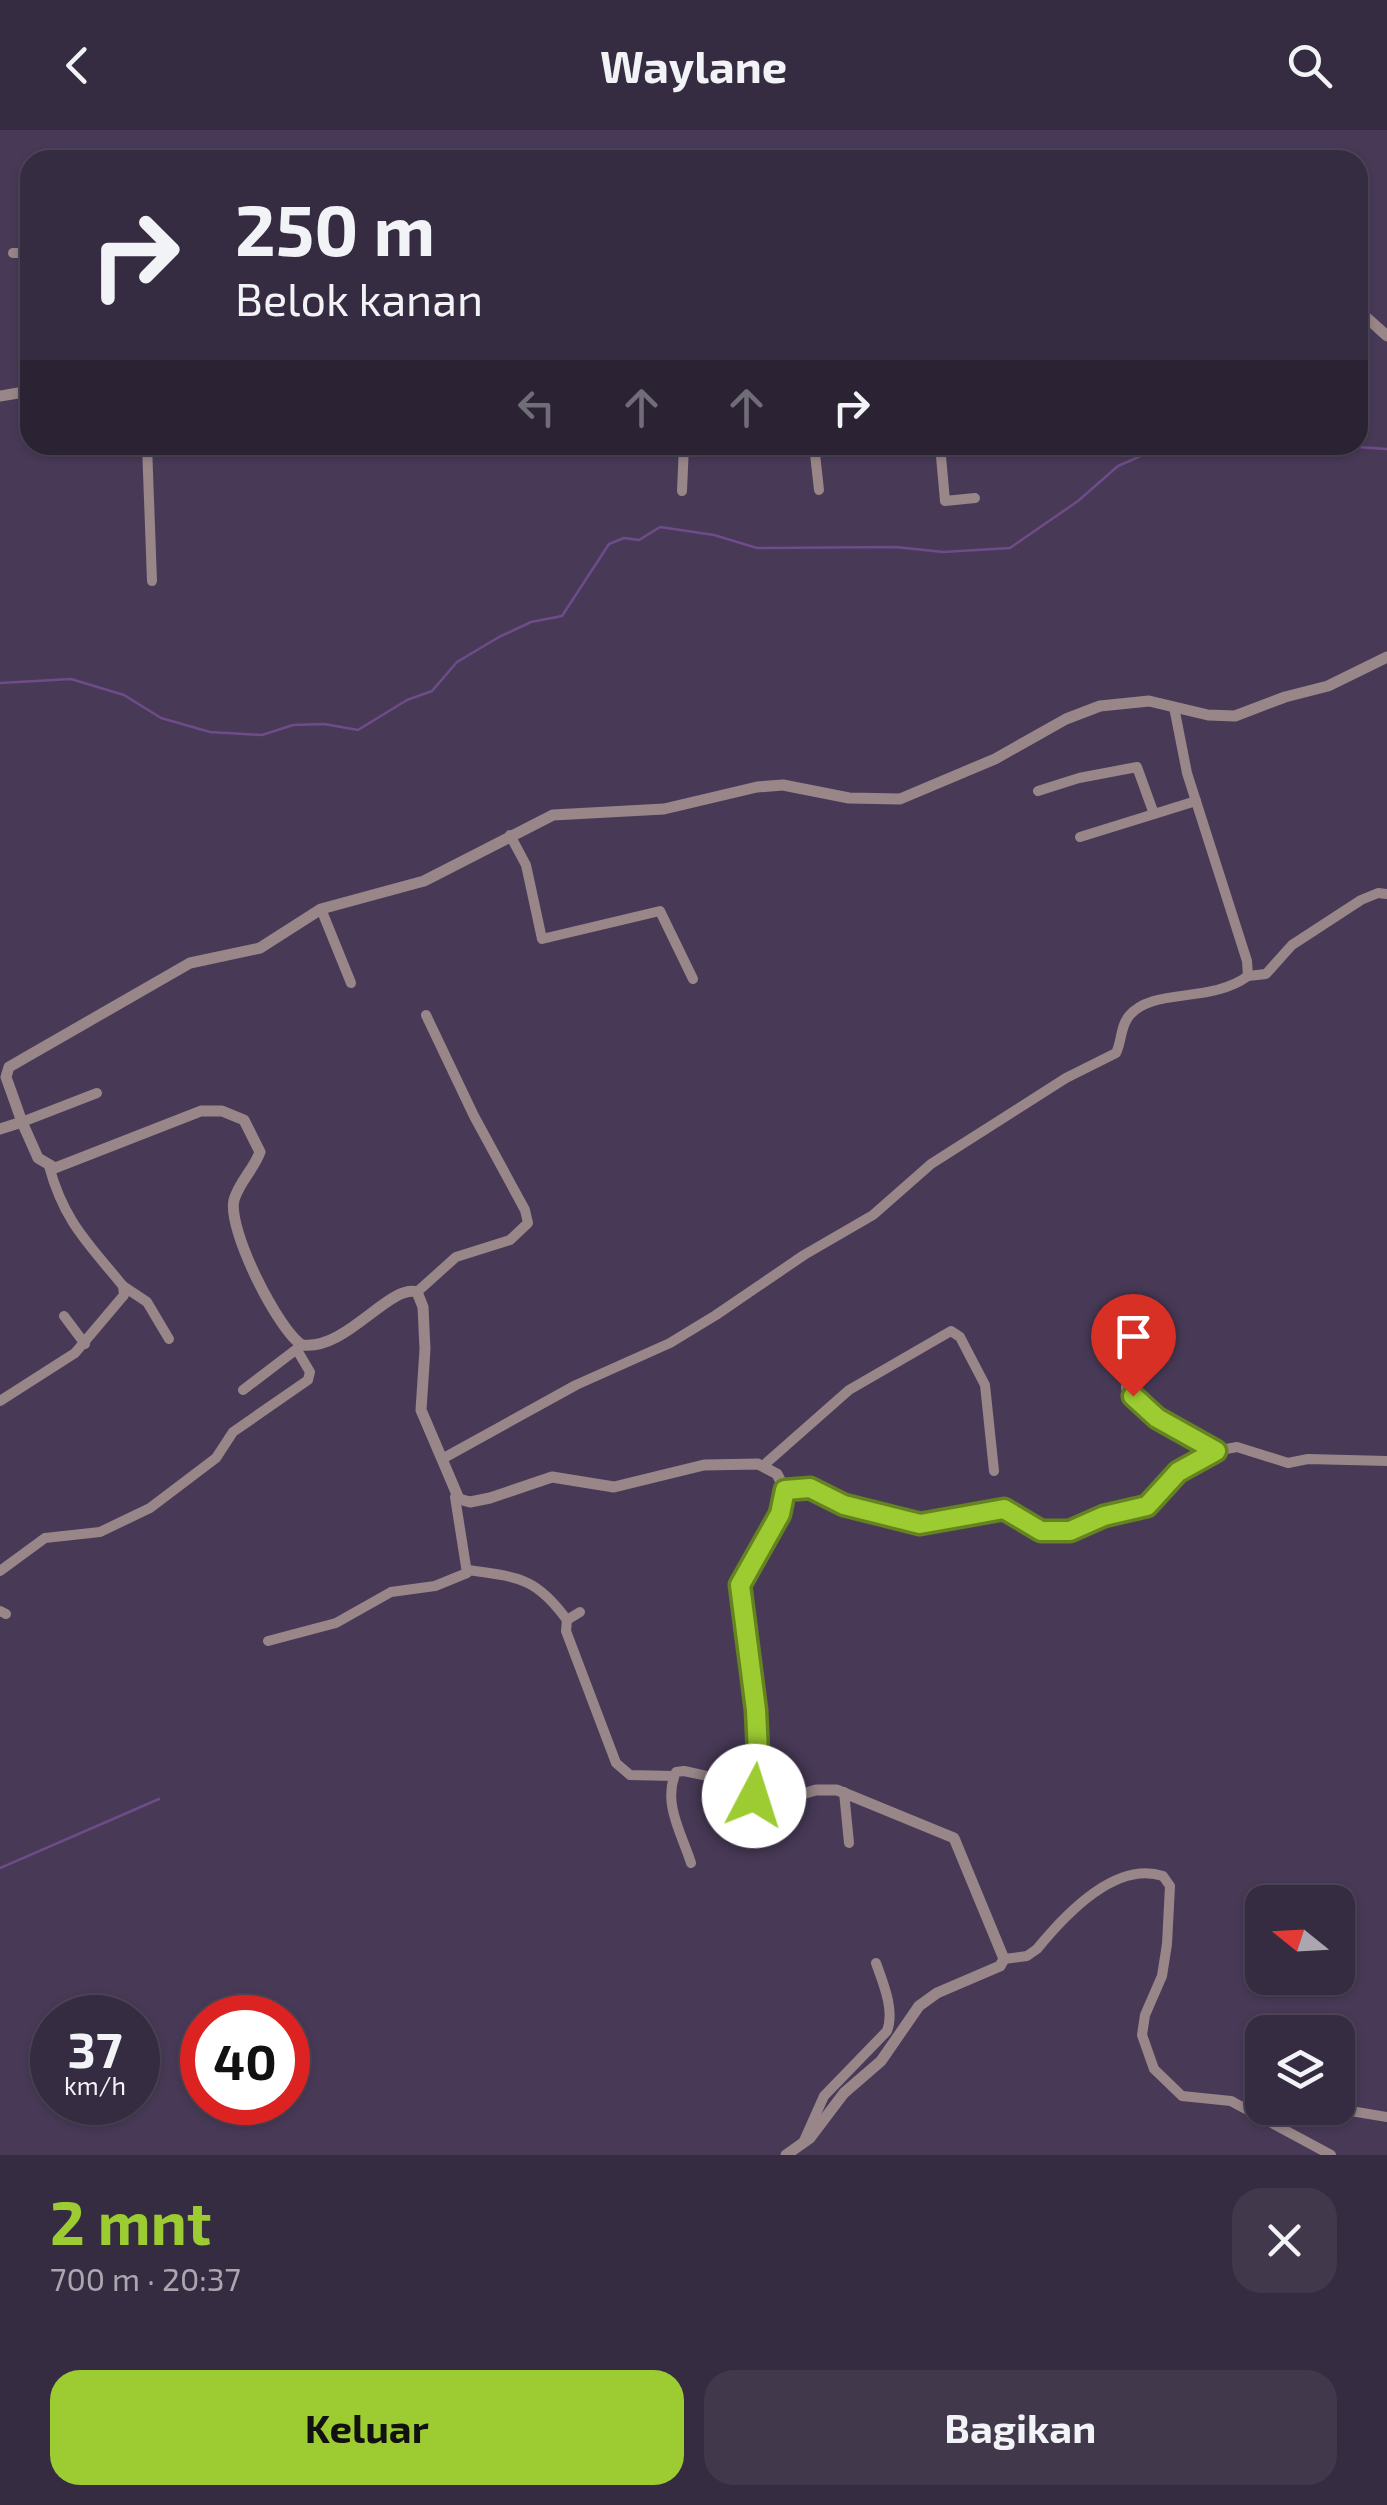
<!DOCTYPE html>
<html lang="id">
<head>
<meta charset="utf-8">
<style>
	:root { --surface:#362c41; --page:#41384c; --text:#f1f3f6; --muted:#aaa7b1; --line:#50485a; --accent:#9ccb32 }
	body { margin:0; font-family:"Exo 2",sans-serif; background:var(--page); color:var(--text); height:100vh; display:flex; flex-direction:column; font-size:38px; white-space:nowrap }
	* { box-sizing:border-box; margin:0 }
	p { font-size:32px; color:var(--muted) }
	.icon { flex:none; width:55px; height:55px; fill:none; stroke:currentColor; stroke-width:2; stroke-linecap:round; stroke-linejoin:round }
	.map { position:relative; height:2025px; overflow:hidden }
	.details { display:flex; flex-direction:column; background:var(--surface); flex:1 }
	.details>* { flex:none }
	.banner { position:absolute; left:20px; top:20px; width:1348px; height:305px; border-radius:30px; box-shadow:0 2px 8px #0004,0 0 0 2px var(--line); background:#362c41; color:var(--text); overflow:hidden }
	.needle { width:65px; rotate:288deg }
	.tools { position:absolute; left:1245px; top:1755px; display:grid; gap:20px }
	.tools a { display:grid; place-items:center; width:110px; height:110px; border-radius:20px; background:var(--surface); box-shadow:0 2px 8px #0004,0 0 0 2px var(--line); font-size:50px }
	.speed { position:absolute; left:30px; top:1865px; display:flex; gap:20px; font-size:50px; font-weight:700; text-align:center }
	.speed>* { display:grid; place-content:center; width:130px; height:130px; border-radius:50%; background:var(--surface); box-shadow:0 2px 8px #0004,0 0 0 2px var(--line); line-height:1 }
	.speed small { font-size:25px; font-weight:400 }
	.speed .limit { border:15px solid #d22; background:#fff; color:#111 }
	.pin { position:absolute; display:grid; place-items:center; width:85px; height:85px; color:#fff; margin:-102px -42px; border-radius:50% 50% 50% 0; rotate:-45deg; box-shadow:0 0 10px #0007 }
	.pin .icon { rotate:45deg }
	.me { position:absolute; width:110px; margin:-55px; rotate:5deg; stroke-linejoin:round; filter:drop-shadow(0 0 8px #0008) }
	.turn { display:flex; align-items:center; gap:35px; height:210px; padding:0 50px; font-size:45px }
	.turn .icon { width:130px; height:130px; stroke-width:2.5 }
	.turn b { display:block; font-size:70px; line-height:85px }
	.lanes { display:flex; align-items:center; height:95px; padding:0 50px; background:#0003; justify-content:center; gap:50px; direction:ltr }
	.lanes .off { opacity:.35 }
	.round { display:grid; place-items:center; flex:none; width:105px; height:105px; border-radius:30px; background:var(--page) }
	.overview { display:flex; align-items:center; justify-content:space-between; height:170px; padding:0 50px }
	h1 { font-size:60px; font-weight:700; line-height:75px; color:var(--accent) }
	.primary-button { display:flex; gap:20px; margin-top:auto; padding:20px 50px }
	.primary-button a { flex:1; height:115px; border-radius:30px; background:var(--accent); color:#111; font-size:40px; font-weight:700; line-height:115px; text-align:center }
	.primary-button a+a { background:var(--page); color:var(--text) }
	header { display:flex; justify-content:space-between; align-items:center; height:130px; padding:0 50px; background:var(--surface); font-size:45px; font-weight:700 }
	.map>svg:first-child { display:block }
</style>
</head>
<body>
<header><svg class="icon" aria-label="back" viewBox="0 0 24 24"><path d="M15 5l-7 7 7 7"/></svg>Waylane<svg class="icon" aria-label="search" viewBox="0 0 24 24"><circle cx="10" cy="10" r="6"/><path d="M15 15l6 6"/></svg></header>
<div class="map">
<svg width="1387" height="2025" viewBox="0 0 1387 2025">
	<rect width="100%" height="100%" fill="#483a57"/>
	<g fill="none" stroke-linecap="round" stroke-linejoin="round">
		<!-- stream -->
		<g stroke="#6e4b89" stroke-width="2.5">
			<path d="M1329 315 1387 319"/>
			<path d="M0 553 71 549 124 565 161 588 210 602 262 605 293 595 324 594 358 600 407 570 432 561 457 532 499 507 531 492 562 486 609 414 624 408 639 410 660 397 714 405 757 418 896 417 943 422 1010 418 1078 371 1118 336 1166 315"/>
			<path d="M0 1738 159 1669"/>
		</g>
		<!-- minor -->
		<g stroke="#988689" stroke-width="10">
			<path d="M410 30 411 26"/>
			<path d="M13 123H30"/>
			<path d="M147 315 152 451"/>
			<path d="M814 315 819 360"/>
			<path d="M940 315 945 371 975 368"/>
			<path d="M1103 315 1104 319"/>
			<path d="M682 361 684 315"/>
			<path d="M1038 661 1079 648 1137 637 1154 684"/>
			<path d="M510 705 526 735 542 809 660 781 693 849"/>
			<path d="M1080 707 1196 671"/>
			<path d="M321 779 351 853"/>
			<path d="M1248 846 1266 844 1292 815 1361 770 1378 763 1387 764"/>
			<path d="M22 992 97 963"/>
			<path d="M123 1156 147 1172 169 1209"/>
			<path d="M417 1162 456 1127 510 1110 528 1093 525 1080 474 986 426 885"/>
			<path d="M64 1186 85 1214"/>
			<path d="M1151 1213 1127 1242 1126 1258 1157 1288 1215 1321"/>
			<path d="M243 1260 302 1215"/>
			<path d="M0 1271 75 1223 124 1165 123 1156C89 1114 64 1092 49 1036"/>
			<path d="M442 1329 576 1255 670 1213 716 1185 804 1125 873 1085 931 1034 1066 948 1116 923C1122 911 1120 897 1129 886 1152 857 1210 874 1248 846L1247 831 1187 643 1174 577"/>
			<path d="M764 1335 849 1260 951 1201 960 1207 985 1255 994 1341"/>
			<path d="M785 1360 810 1359 845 1375 920 1394 1004 1379 1041 1401H1070L1104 1386 1143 1379 1190 1334 1215 1321 1237 1317 1288 1333 1308 1329 1387 1331"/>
			<path d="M468 1440C518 1447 536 1447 567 1490"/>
			<path d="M0 1441 45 1408 100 1402 150 1378 216 1328 233 1302 308 1250 310 1242 297 1220"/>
			<path d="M0 1481 6 1484"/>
			<path d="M580 1482 567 1490 566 1501 616 1633 630 1645 674 1646"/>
			<path d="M268 1511 336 1493 391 1462 435 1456 467 1443 455 1367"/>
			<path d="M844 1662 849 1713"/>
			<path d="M691 1733C682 1704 662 1673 676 1642L684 1641 753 1656"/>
			<path d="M1004 1829 1027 1826 1037 1819C1063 1787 1115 1730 1163 1746L1170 1756 1167 1814 1162 1846 1145 1885 1142 1905 1154 1939 1182 1966 1231 1971 1331 2025"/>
			<path d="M1333 1978 1387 1987"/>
			<path d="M1250 1980 1262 1969"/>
			<path d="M803 2013 824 1966 887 1901C895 1880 883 1853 876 1833"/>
		</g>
		<!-- tertiary -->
		<g stroke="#988689" stroke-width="11">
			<path d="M1358 180 1387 206"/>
			<path d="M0 266 30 261"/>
			<path d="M22 992 38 1028 55 1038 201 981H222L244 990 260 1022C254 1039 239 1052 234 1070 227 1099 278 1200 302 1215 346 1221 389 1154 417 1162L423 1177 425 1219 421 1280 459 1369 470 1372 490 1368 552 1347 614 1357 704 1335 758 1334 777 1344 785 1360 784 1375 748 1434 739 1462 754 1556 758 1623 754 1666 764 1675 816 1660H837L954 1708 1004 1829 1000 1836 937 1863 919 1876 881 1931 844 1963 810 2008 786 2025"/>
			<path d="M0 999 22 992 6 947 9 937 190 833 260 818 321 779 424 751 553 685 664 679 757 657 783 655 849 668 900 669 995 629 1066 589 1100 576 1149 571 1208 585 1235 586 1285 567 1328 556 1387 527"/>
		</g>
	</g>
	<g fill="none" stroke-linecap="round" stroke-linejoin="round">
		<defs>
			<path id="route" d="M754 1666 758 1623 756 1580 740 1455 780 1384 785 1360 810 1358 844 1375 920 1394 1004 1379 1041 1401H1070L1104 1386 1147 1376 1178 1342 1216 1321 1157 1288 1133 1266"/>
		</defs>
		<!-- route casing -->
		<use href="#route" stroke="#658420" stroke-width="25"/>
		<!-- route -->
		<use href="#route" stroke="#9ccb32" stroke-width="18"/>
	</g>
</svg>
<div class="tools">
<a><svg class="needle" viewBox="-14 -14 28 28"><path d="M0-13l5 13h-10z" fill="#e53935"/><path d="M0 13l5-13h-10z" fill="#aaa7b1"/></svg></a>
<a><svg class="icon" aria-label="layers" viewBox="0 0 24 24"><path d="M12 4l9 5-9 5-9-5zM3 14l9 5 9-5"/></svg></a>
</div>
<div class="speed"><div>37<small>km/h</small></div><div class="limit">40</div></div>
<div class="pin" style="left:1133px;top:1266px;background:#d93025"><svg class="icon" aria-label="arrive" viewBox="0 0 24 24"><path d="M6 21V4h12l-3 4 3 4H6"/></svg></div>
<svg class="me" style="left:754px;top:1666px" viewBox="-20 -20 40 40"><circle r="19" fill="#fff"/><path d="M0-13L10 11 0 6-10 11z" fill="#9ccb32"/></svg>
<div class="banner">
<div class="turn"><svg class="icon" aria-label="right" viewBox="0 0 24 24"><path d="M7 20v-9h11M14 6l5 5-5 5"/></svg><div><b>250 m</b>Belok kanan</div></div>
<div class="lanes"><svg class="icon off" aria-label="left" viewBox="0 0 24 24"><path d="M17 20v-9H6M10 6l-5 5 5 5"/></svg><svg class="icon off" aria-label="ahead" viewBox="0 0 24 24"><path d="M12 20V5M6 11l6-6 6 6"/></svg><svg class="icon off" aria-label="ahead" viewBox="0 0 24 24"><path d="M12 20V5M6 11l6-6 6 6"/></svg><svg class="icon" aria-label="right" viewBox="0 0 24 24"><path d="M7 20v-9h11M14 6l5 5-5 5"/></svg></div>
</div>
</div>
<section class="details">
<div class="overview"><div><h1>2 mnt</h1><p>700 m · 20:37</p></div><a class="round"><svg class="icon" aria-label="close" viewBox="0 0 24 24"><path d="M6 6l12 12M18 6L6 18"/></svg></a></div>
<div class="primary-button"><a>Keluar</a><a>Bagikan</a></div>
</section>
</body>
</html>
